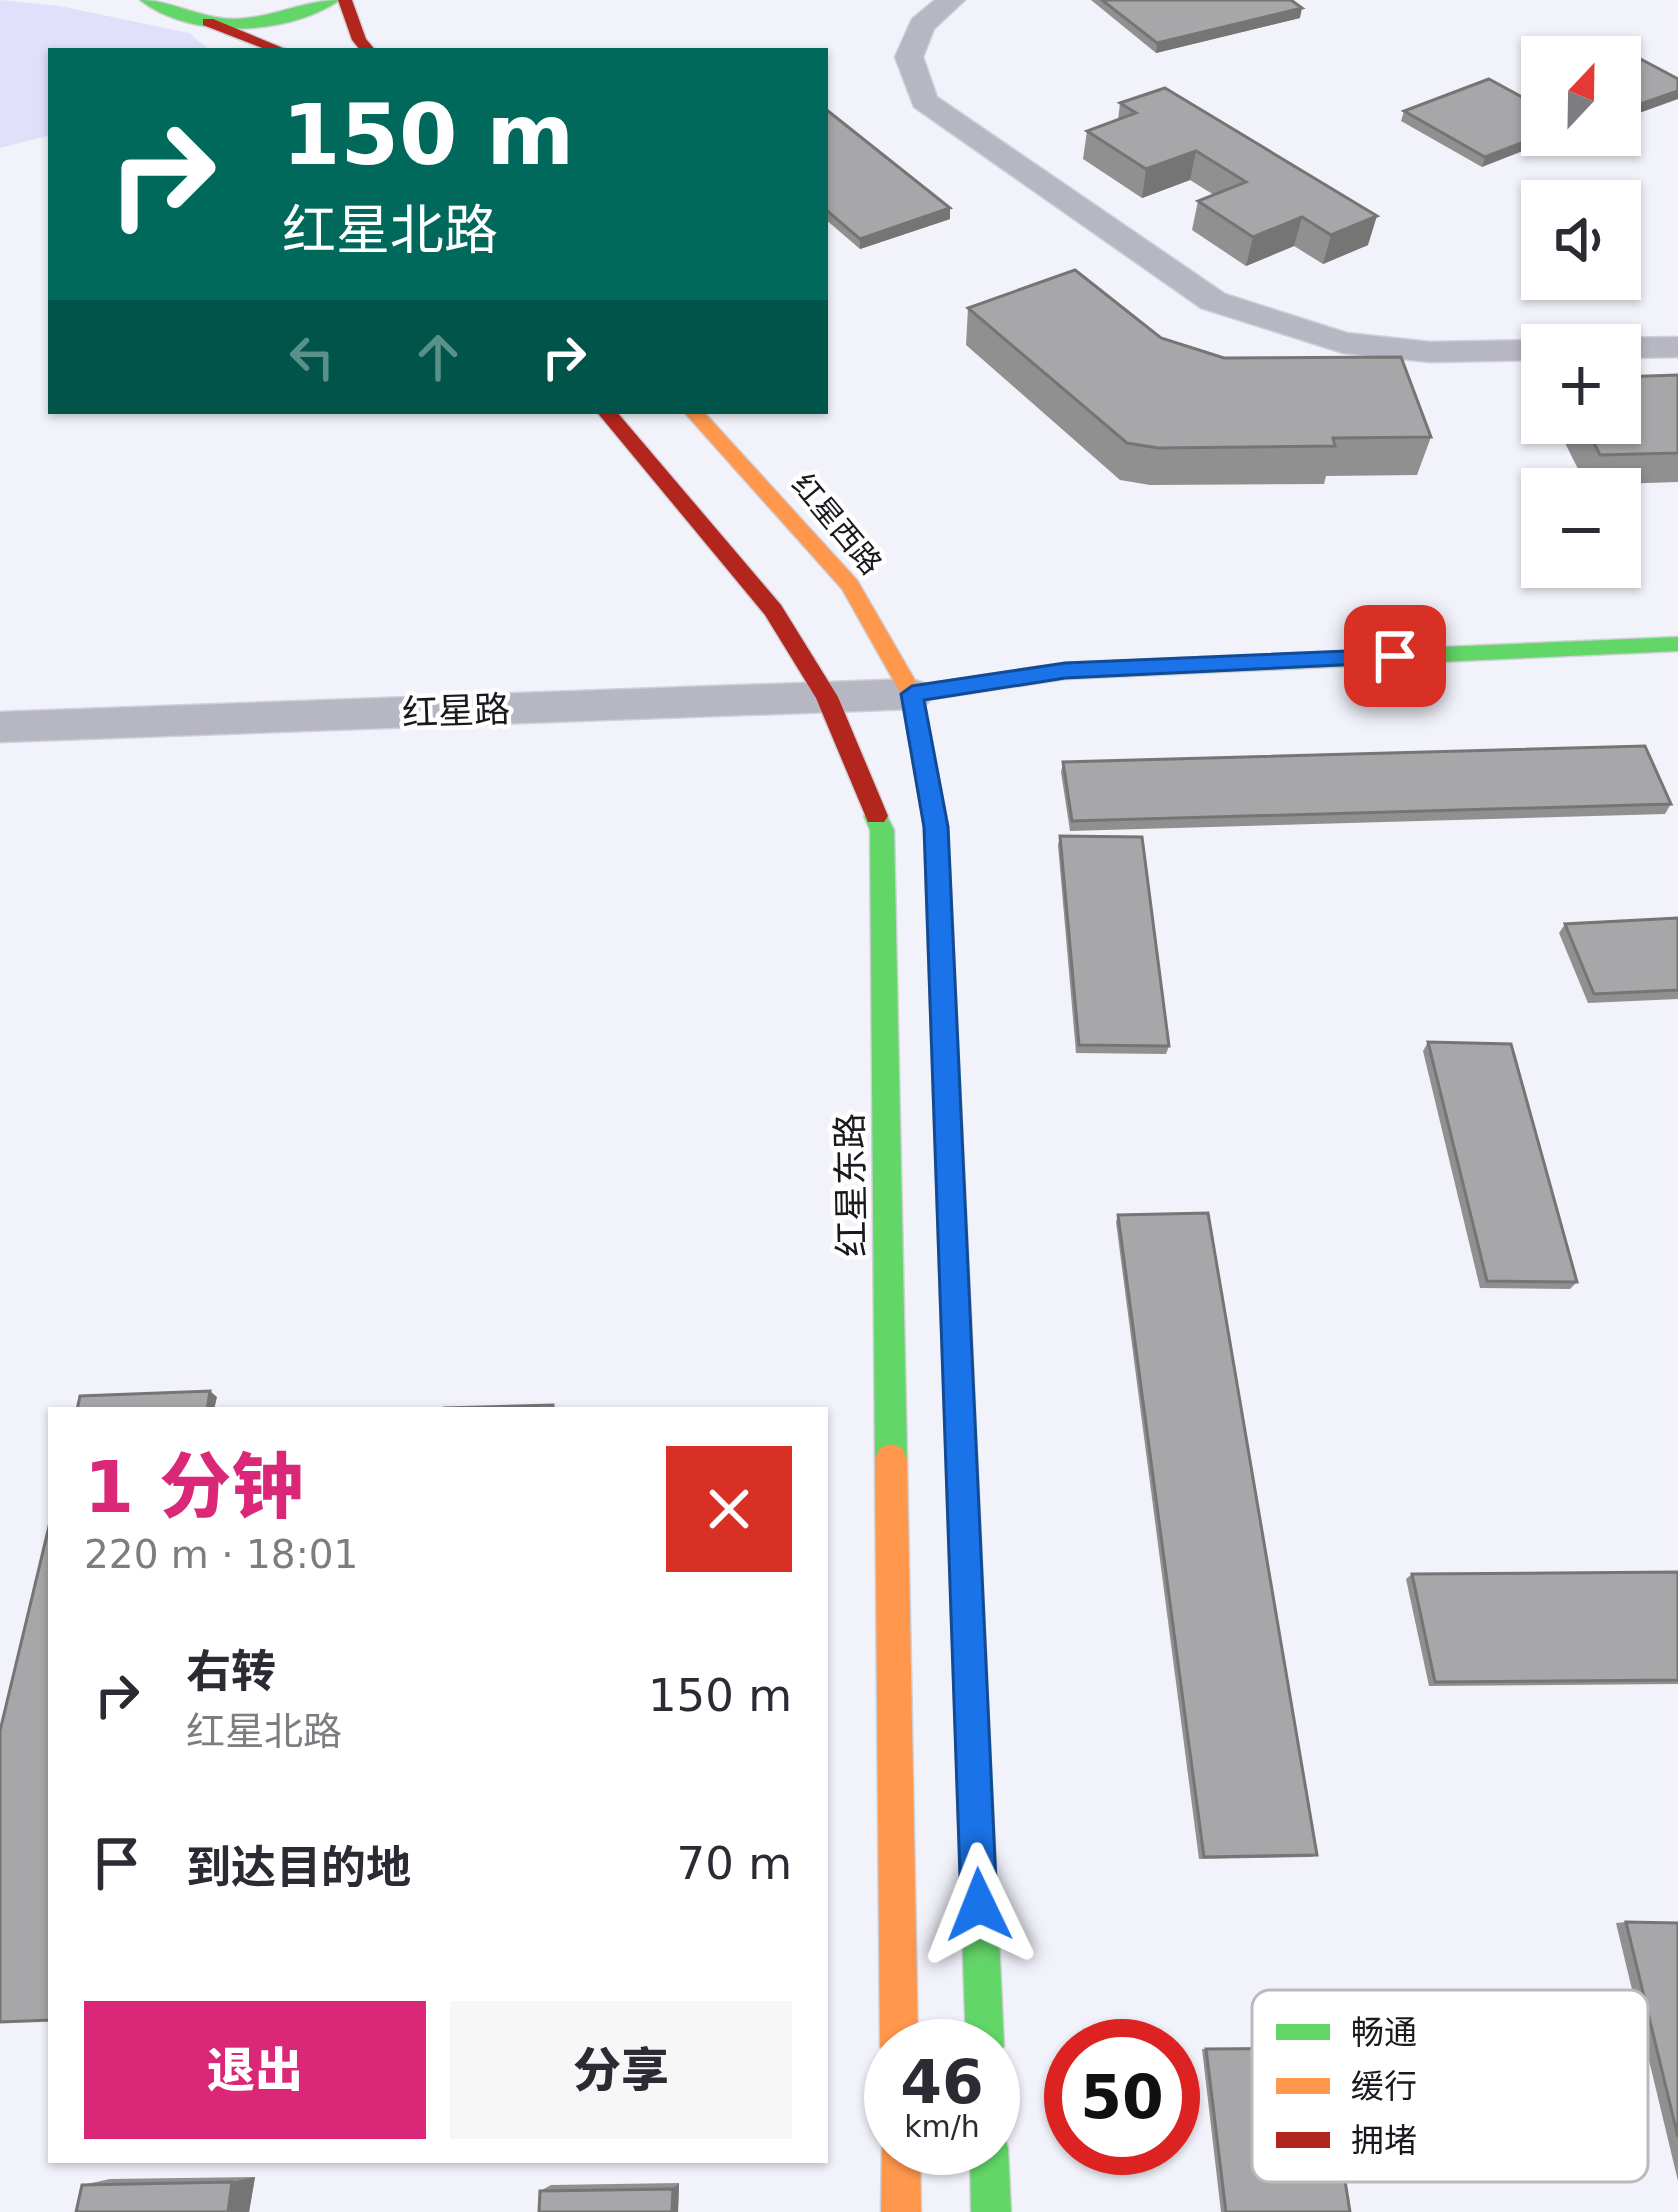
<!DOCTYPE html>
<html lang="zh">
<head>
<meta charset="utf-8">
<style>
	:root { --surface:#fff; --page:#f7f7f7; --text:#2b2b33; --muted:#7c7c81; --accent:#db2777 }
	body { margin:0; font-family:"DejaVu Sans","Noto Sans SC",sans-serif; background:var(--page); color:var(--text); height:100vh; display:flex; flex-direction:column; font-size:45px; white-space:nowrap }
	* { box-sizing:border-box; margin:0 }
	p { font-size:39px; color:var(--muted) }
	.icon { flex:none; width:66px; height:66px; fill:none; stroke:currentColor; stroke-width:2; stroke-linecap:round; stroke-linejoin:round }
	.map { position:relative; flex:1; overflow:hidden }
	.panel { position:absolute; left:48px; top:1407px; width:780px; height:756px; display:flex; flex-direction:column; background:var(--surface); border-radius:0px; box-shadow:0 3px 9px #0004 }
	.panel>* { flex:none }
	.banner { position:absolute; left:48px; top:48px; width:780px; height:366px; border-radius:0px; box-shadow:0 3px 9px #0004; background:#00695c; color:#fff; overflow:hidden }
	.needle { width:78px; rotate:22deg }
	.fabs { position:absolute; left:1521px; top:36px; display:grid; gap:24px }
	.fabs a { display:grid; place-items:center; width:120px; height:120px; border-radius:0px; background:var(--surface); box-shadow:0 3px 9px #0004; font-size:60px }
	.speed { position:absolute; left:864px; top:2019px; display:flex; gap:24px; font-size:60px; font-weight:700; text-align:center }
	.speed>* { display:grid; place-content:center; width:156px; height:156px; border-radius:50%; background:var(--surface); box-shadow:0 3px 9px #0004; line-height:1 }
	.speed small { font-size:30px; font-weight:400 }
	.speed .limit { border:18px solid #d22; background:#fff; color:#111 }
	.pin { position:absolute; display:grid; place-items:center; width:102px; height:102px; color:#fff; margin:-51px; border-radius:24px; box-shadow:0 6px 18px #0006 }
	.me { position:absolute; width:132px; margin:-66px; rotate:358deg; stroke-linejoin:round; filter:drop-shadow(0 0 9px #0008) }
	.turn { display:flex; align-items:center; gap:42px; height:252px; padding:0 36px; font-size:54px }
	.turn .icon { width:156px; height:156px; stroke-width:2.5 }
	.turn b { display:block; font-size:84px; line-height:102px }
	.lanes { display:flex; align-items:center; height:114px; padding:0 36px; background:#0003; justify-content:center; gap:60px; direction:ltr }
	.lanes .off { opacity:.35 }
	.round { display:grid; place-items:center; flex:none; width:126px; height:126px; border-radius:0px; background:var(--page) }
	.headline { display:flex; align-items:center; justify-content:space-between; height:204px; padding:0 36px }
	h1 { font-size:72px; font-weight:800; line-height:90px; color:var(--accent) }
	.action { display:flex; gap:24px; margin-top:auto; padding:24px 36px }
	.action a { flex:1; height:138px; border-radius:0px; background:var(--accent); color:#fff; font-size:48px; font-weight:800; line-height:138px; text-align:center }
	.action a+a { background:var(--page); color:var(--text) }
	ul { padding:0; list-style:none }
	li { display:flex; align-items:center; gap:36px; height:168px; padding:0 36px }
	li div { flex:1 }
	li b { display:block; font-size:45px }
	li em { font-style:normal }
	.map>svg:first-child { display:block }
</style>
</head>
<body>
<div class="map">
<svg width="1678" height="2212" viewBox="0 0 1678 2212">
	<rect width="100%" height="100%" fill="#f2f2fb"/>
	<!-- green -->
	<path fill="#e1e0fa" d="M0 0 60 6 189 33 211 51H51V135L0 148Z"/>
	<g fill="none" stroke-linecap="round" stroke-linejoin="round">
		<defs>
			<g id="street">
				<path d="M935 0H965L934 29 923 57 937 97 1225 294 1347 333 1430 342 1542 340 1556 345H1542V360L1430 362 1343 353 1201 308 914 107 895 57 912 19Z"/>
				<path d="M1678 337V357L1620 358V345H1605L1620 338Z"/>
				<path d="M912 679 927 684 933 694 927 704 912 709 0 742V712Z"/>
			</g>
			<g id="fast">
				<path d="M140 0C172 0 200 19 235 19 272 18 304 0 340 0 288 36 191 40 140 0Z"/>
				<path d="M1678 637V651L1065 679 912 702 901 694 912 686 1065 663Z"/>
				<path d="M876 807 884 810 894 830 907 1459 902 1470 891 1474 880 1470 875 1459 870 830 864 816Z"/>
				<path d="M972 1706 984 1711 989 1723 1004 2046 993 2062V2046H966L955 1723 960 1711Z"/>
				<path d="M993 2130 1003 2134 1008 2148 1011 2212H971L970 2148H993Z"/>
			</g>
			<g id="slow">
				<path d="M683 411H703L857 580 923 694 948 827 971 1320 966 1330 956 1334 946 1330 941 1320 924 827 901 694 842 589Z"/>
				<path d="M891 1444 902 1448 907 1459 918 2046H891V2062L880 2046 875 1459 880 1448Z"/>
				<path d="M891 2133V2148H920L921 2212H881L882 2148Z"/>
			</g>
			<g id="jam">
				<path d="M338 0H352L366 39 376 51H361L352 40Z"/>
				<path d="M203 19H213L290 51H270L203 25Z"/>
				<path d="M596 411H616L781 605 838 697 888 816 884 822H868L816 698 765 615Z"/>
				<path d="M956 1306 966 1310 971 1320 989 1723 984 1735 972 1740 960 1735 955 1723 941 1320 946 1310Z"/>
			</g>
		</defs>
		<!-- street casing -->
		<use href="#street" stroke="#d0d0d7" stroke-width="3"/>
		<!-- fast casing -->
		<use href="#fast" stroke="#d0d0d7" stroke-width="3"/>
		<!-- slow casing -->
		<use href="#slow" stroke="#d0d0d7" stroke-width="3"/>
		<!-- jam casing -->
		<use href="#jam" stroke="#d0d0d7" stroke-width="3"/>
		<!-- street -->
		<use href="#street" fill="#b7b6c3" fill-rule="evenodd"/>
		<!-- fast -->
		<use href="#fast" fill="#63d668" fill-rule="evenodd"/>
		<!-- slow -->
		<use href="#slow" fill="#ff974d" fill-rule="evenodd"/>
		<!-- jam -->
		<use href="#jam" fill="#b3261e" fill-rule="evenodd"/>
	</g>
	<!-- wall -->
	<g fill="#909091">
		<path d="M1091 0H1291L1300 18 1156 53Z"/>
		<path d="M1542 72V87L1536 83 1539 73Z"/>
		<path d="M1120 103 1368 245 1323 264 1294 246 1246 266 1192 230 1198 201 1214 195 1190 180 1142 198 1083 159 1087 131 1118 120Z"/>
		<path d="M1542 108 1482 167 1401 121 1404 111Z"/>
		<path d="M825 112 950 208V219L860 249 825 219Z"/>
		<path d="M968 308 1161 338 1431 437 1417 475 1326 476 1324 484 1150 485 1120 480 966 345Z"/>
		<path d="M1678 375V482L1586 485 1555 423H1620Z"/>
		<path d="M1063 762 1671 804 1665 814 1070 831 1061 772Z"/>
		<path d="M1060 836 1169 1046 1166 1054 1076 1053 1058 845Z"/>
		<path d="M1678 918V999L1588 1003 1559 933 1565 924Z"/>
		<path d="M1428 1042 1577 1282 1570 1289 1480 1288 1423 1051Z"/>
		<path d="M1118 1215 1317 1855 1311 1857 1199 1859 1116 1222Z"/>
		<path d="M1678 1572V1684L1429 1686 1406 1579 1412 1574Z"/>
		<path d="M1626 1922 1678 1923V2181L1616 1923Z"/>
		<path d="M1324 2048 1350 2212H1221L1202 2049Z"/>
		<path d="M255 2177 249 2212H76L82 2185 110 2179Z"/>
		<path d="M679 2183 678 2212H539L540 2191 551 2185Z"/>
	</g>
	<!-- shaded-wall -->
	<g fill="#757576">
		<path d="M1302 8 1300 18 1156 53 1157 43Z"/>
		<path d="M1678 91V99L1620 120V111Z"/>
		<path d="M1542 135H1564L1482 167 1485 157Z"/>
		<path d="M1196 151 1190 180 1142 198 1146 169Z"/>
		<path d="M950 208V219L860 249V239Z"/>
		<path d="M1377 216 1368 245 1323 264 1331 235Z"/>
		<path d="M1302 217 1294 246 1246 266 1253 237Z"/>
		<path d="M210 1391 217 1397 214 1410H207Z"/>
		<path d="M255 2177 249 2212H228L232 2182Z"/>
		<path d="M679 2183 678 2212H672L673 2189Z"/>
	</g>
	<!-- building -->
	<g fill="#a7a7a9" stroke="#757576" stroke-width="3">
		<path d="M1102 0H1291L1302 8 1157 43Z"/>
		<path d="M1618 47 1678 79V91L1620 111V57H1588Z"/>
		<path d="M1489 79 1542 108V135L1485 157 1404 111Z"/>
		<path d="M1165 88 1377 216 1331 235 1302 217 1253 237 1198 201 1246 182 1196 151 1146 169 1087 131 1136 113 1120 103Z"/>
		<path d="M828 111 950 208 860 239 825 209V112Z"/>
		<path d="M1075 270 1161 338 1224 358 1401 357 1431 437 1333 438 1335 446 1158 448 1127 443 968 308Z"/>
		<path d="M1678 375V453L1600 455 1584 423H1620V377Z"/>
		<path d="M1645 746 1671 804 1072 821 1063 762Z"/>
		<path d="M1060 836 1142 837 1169 1046 1079 1045Z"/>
		<path d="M1678 918V990L1594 994 1565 924Z"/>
		<path d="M1428 1042 1511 1044 1577 1282 1487 1281Z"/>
		<path d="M1208 1213 1317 1855 1204 1857 1118 1215Z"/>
		<path d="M210 1391 207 1410H77L80 1396Z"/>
		<path d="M553 1405V1410H443L444 1408Z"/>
		<path d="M51 1518V2020L0 2022V1731Z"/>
		<path d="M1678 1572V1680L1435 1682 1412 1574Z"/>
		<path d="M1626 1922 1678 1923V2137Z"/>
		<path d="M1324 2048 1350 2212H1226L1206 2049Z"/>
		<path d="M232 2182 228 2212H76L82 2185Z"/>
		<path d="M673 2189 672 2212H539L540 2191Z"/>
	</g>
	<!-- route -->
	<path fill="#1a73e8" stroke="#114b97" stroke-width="3" d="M1395 649 1406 656 1403 662 1065 678 924 700 948 827 997 1905 992 1918 979 1924 966 1918 961 1905 924 827 901 694 912 686 1065 663Z"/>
	<g text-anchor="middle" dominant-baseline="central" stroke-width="9" stroke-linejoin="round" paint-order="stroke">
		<!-- far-street labels -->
		<g font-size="30" fill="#19191e" stroke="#fff">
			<text transform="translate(837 524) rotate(50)">红星西路</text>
		</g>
		<!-- street labels -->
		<g font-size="36" fill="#19191e" stroke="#fff">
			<text transform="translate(456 711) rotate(-2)">红星路</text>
			<text transform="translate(851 1185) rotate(-91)">红星东路</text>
		</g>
	</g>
	<!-- legend -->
	<rect x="1252" y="1990" width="396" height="192" rx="18" fill="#fff" stroke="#bababc" stroke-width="3"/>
	<rect x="1276" y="2024" width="54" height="16" fill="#63d668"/>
	<rect x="1276" y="2078" width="54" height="16" fill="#ff974d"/>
	<rect x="1276" y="2132" width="54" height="16" fill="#b3261e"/>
	<g font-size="33" fill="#19191e">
		<text x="1351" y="2044">畅通</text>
		<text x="1351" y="2098">缓行</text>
		<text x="1351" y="2152">拥堵</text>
	</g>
</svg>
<div class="fabs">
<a><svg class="needle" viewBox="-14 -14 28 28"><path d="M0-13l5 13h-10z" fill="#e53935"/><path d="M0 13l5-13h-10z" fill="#7c7c81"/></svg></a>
<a><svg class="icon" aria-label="sound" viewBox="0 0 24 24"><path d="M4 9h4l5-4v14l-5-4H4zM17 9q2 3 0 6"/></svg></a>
<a>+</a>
<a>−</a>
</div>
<div class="speed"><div>46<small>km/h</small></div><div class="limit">50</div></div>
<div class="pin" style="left:1395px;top:656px;background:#d93025"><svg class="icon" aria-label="arrive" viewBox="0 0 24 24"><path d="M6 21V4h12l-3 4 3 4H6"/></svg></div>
<svg class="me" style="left:979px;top:1905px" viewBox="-20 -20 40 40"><path d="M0-17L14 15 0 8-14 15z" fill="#1a73e8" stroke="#fff" stroke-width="4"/></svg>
<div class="banner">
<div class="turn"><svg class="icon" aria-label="right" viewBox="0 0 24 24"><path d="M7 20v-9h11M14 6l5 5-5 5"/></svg><div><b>150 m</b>红星北路</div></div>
<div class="lanes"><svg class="icon off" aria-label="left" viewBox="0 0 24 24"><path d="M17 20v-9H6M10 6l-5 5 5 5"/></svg><svg class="icon off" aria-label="ahead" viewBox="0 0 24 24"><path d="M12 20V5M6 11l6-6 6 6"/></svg><svg class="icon" aria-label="right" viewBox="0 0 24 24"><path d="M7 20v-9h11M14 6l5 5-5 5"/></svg></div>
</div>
<section class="panel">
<div class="headline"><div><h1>1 分钟</h1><p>220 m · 18:01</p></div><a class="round" style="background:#d93025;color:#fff"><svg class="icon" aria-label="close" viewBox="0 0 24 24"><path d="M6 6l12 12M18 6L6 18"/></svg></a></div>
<ul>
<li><svg class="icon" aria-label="right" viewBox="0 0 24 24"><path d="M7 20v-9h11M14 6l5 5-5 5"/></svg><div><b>右转</b><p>红星北路</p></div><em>150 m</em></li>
<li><svg class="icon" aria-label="arrive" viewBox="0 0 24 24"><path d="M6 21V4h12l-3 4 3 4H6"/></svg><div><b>到达目的地</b></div><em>70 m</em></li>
</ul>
<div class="action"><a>退出</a><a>分享</a></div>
</section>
</div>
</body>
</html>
